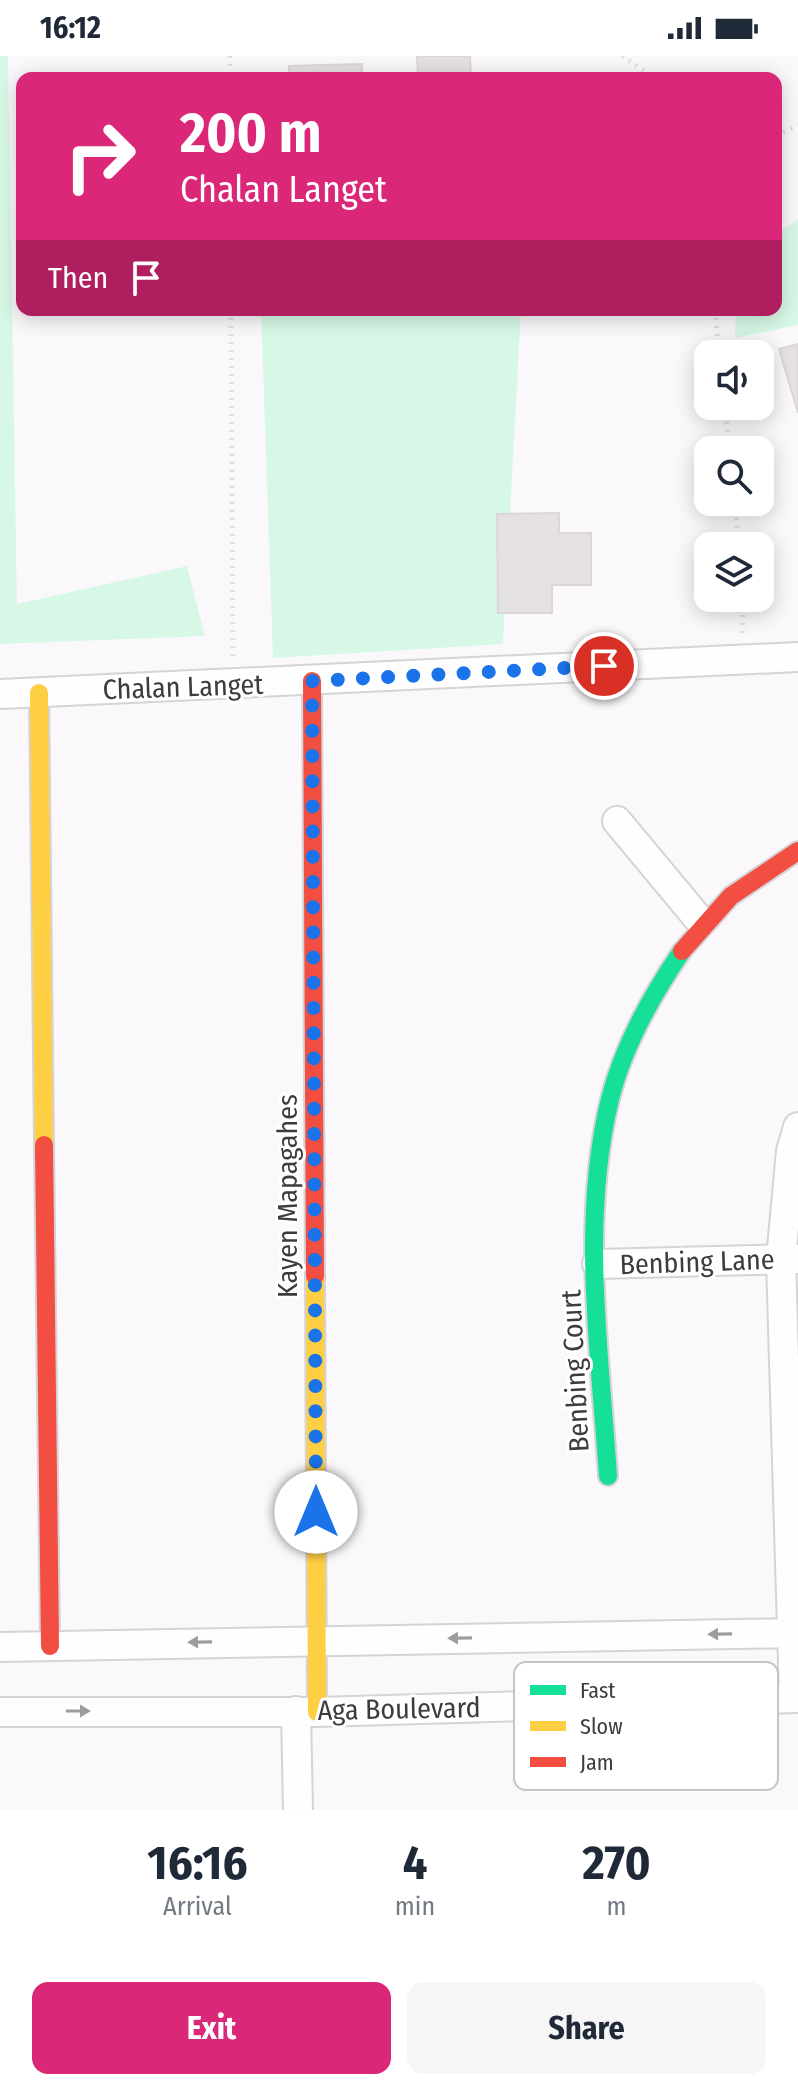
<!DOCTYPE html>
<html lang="en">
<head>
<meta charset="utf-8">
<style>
	:root { --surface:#fff; --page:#f6f6f7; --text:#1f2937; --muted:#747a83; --accent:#db2777 }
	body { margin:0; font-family:"Fira Sans Condensed",sans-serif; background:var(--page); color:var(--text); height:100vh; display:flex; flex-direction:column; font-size:30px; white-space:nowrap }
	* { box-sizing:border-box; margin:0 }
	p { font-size:26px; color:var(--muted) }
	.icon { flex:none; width:44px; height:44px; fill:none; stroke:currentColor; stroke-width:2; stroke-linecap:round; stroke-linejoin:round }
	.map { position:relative; height:1754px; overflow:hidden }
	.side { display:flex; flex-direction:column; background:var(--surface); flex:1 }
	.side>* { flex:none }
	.hud { position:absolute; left:16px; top:16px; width:766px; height:244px; border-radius:16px; box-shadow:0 4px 20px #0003; background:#db2777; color:#fff; overflow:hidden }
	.buttons { position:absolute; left:694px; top:284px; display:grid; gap:16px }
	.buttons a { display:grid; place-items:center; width:80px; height:80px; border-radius:16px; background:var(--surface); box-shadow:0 4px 20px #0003; font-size:40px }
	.pin { position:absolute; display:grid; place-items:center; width:68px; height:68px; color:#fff; margin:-34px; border:4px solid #fff; border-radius:50%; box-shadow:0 2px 8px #0007 }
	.me { position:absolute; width:88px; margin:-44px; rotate:0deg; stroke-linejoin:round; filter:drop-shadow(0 0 6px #0008) }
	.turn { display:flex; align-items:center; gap:28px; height:168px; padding:0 32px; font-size:36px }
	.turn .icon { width:104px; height:104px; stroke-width:2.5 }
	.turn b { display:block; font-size:56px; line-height:68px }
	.then { display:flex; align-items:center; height:76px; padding:0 32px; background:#0003; gap:16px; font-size:30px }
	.eta { display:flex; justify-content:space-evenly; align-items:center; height:136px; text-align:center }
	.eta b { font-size:48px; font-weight:700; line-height:56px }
	.primary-button { display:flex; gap:16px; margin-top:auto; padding:16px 32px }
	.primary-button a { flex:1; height:92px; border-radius:16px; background:var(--accent); color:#fff; font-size:32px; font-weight:700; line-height:92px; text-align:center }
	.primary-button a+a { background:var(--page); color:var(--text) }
	.status { display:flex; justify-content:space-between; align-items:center; height:56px; padding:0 40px; background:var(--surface); direction:ltr }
	.status svg { height:22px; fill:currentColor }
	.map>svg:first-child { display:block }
</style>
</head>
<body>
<div class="status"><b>16:12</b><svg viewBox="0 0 49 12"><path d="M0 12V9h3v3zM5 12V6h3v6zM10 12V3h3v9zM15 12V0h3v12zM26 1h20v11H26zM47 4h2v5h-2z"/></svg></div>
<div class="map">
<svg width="798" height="1754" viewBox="0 0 798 1754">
	<rect width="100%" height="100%" fill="#fbf8fc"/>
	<!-- green -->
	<g fill="#d8f8e7">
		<path d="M0 0H8L17 548 187 510 205 580 0 588Z"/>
		<path d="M798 163V269L735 282 736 254H776V178Z"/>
		<path d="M261 254H521L503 588 273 602Z"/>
	</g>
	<!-- building -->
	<g fill="#e5e0e1" stroke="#dbd6d8" stroke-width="2">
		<path d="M417 0H470L471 22H404L418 21Z"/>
		<path d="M362 8V22H289V10Z"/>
		<path d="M798 288V357L779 293Z"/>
		<path d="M559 457V477H591V529H552V557H498L497 458Z"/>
	</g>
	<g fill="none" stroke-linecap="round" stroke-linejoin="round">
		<defs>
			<g id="street">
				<path d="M0 638 798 601"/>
				<path d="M617 765 701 866"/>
				<path d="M597 1208 797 1203"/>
				<path d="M0 1591 798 1577"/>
				<path d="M794 1641 781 1203 791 1095 798 1071"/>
				<path d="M296 1655 298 1754"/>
				<path d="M0 1656H317L798 1642"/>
			</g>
			<path id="fast" d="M608 1420C600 1297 580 1165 610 1043 623 991 652 939 682 895"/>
			<g id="slow">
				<path d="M39 637 44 1089"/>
				<path d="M315 1220 317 1656"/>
			</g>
			<g id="jam">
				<path d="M312 625 315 1220"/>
				<path d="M682 895 731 840 798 795"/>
				<path d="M44 1089 50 1590"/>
			</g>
		</defs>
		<!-- street casing -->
		<use href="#street" stroke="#d6d3d7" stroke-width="32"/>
		<!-- fast casing -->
		<use href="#fast" stroke="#d6d3d7" stroke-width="22"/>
		<!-- slow casing -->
		<use href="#slow" stroke="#d6d3d7" stroke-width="22"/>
		<!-- jam casing -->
		<use href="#jam" stroke="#d6d3d7" stroke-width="22"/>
		<!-- path -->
		<g stroke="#e0dee0" stroke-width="5" stroke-dasharray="2 6" stroke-linecap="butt">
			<path d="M230 0V22"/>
			<path d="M622 0 655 22"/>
			<path d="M776 80 798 69"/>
			<path d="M231 254 233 600"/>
			<path d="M715 254 719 298"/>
			<path d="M725 350 729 394"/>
			<path d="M735 446 739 490"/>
			<path d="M742 577 743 542"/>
		</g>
		<!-- street -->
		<use href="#street" stroke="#fefeff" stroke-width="28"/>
		<!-- fast -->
		<use href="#fast" stroke="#16e098" stroke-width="18"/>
		<!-- slow -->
		<use href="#slow" stroke="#ffcf43" stroke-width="18"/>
		<!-- jam -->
		<use href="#jam" stroke="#f24e42" stroke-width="18"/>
	</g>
	<!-- one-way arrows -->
	<defs><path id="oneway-solid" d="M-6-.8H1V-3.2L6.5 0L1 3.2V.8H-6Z" transform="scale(2)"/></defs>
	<g fill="#9e9ca0">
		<use href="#oneway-solid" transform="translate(720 1578) rotate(179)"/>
		<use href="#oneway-solid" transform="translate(460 1582) rotate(179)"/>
		<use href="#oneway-solid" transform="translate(200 1586) rotate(179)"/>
		<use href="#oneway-solid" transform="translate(78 1655)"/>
	</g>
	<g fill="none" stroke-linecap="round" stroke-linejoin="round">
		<!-- route -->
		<path stroke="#1a73e8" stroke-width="14" stroke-dasharray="0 25.2" d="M316 1456 312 625 604 610"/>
	</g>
	<g text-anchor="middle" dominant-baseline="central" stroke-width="6" stroke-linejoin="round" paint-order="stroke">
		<!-- street labels -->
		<g font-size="28" fill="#3e3b40" stroke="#fff">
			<text transform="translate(183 631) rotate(-2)">Chalan Langet</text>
			<text transform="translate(287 1140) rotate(-90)">Kayen Mapagahes</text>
			<text transform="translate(697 1206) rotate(-2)">Benbing Lane</text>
			<text transform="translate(575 1315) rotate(-93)">Benbing Court</text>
			<text transform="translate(399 1653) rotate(-1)">Aga Boulevard</text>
		</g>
	</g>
	<!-- legend -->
	<rect x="514" y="1606" width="264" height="128" rx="12" fill="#fff" stroke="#c5c4c6" stroke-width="2"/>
	<rect x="530" y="1629" width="36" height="10" fill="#16e098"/>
	<rect x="530" y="1665" width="36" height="10" fill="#ffcf43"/>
	<rect x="530" y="1701" width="36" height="10" fill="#f24e42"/>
	<g font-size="22" fill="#3e3b40">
		<text x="580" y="1642">Fast</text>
		<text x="580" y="1678">Slow</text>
		<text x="580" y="1714">Jam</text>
	</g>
</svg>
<div class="buttons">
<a><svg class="icon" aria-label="sound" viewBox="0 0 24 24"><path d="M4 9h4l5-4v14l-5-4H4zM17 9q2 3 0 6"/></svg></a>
<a><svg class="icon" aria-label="search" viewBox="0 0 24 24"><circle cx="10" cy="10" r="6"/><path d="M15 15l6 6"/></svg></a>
<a><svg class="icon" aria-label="layers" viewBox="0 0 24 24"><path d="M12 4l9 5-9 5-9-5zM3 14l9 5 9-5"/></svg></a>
</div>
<div class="pin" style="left:604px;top:610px;background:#d93025"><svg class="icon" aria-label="arrive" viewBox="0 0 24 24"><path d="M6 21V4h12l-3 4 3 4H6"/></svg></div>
<svg class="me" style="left:316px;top:1456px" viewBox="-20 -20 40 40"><circle r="19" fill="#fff"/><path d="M0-13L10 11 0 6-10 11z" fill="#1a73e8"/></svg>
<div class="hud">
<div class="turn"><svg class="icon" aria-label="right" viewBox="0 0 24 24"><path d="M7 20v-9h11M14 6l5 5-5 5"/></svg><div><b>200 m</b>Chalan Langet</div></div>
<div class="then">Then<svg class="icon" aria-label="arrive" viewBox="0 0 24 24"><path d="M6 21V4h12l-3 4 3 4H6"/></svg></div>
</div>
</div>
<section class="side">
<div class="eta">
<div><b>16:16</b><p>Arrival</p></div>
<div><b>4</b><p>min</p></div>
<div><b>270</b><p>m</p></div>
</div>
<div class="primary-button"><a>Exit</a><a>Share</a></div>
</section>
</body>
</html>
